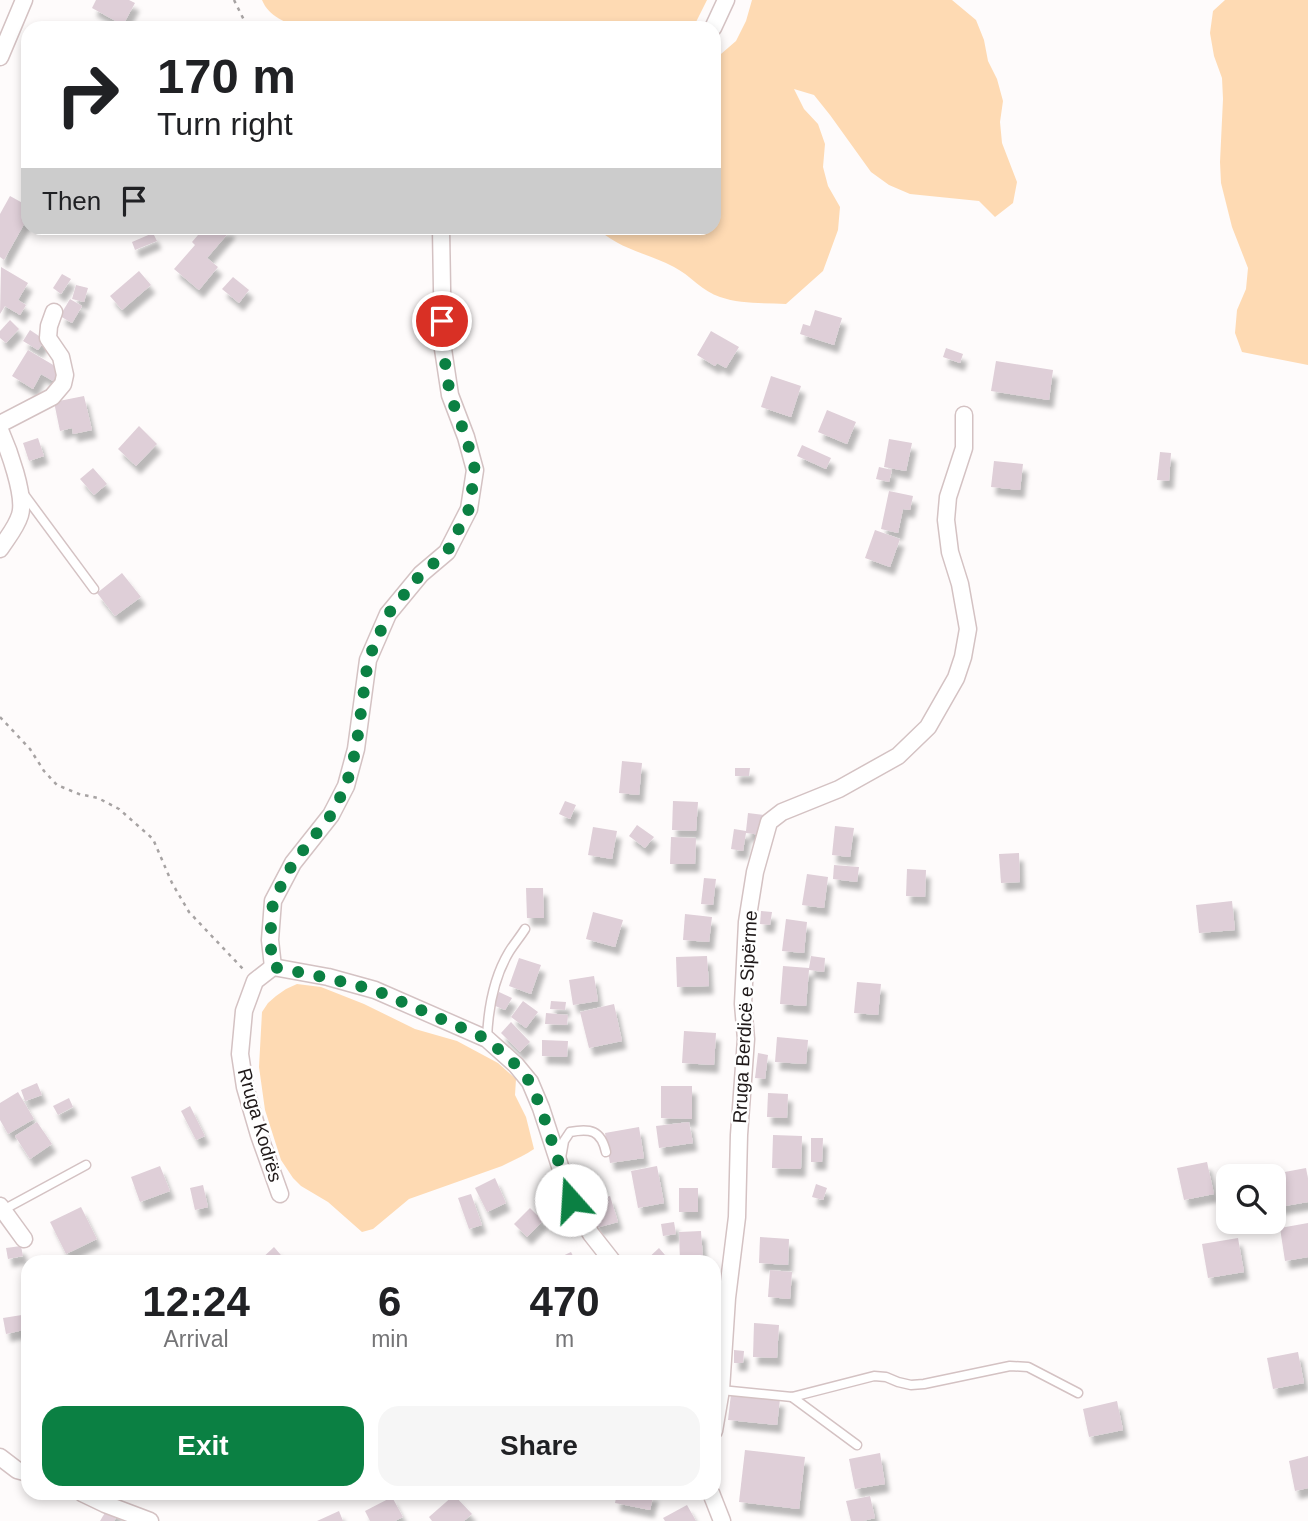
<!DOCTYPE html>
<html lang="en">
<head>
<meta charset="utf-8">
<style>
	:root { --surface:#fff; --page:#f6f6f6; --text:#202124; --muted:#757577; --accent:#0b8043 }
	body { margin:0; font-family:Arial,sans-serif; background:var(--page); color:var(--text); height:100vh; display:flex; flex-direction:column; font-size:26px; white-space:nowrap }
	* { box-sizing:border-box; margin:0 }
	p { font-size:23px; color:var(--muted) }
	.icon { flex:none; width:38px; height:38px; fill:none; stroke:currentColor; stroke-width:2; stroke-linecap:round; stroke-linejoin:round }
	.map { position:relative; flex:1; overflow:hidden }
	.details { position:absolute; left:21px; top:1255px; width:700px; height:245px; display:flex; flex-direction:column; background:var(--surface); border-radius:21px; box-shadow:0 4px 10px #0003 }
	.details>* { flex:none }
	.guide { position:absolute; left:21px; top:21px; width:700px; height:214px; border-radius:21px; box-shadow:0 4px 10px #0003; background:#fff; color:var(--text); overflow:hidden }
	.controls { position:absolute; left:1216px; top:1164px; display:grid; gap:14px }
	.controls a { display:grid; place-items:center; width:70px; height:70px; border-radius:14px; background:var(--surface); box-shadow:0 4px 10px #0003; font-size:35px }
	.pin { position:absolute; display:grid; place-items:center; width:60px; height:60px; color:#fff; margin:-30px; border:4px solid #fff; border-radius:50%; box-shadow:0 2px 7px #0007 }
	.me { position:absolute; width:77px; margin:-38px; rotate:341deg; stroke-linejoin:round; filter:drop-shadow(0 0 5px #0008) }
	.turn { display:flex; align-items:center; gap:24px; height:147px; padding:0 21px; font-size:32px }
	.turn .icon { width:91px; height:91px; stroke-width:2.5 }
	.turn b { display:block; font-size:49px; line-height:60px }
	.then { display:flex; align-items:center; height:66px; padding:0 21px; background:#0003; gap:14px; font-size:26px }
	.eta { display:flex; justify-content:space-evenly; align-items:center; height:119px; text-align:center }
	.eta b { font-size:42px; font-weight:600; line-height:49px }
	.primary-button { display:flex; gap:14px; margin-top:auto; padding:14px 21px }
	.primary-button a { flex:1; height:80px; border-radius:21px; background:var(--accent); color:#fff; font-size:28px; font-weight:600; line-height:80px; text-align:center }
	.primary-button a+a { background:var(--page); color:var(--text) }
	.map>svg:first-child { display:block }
</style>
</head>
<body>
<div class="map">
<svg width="1308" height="1521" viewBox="0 0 1308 1521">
	<defs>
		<filter id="shadow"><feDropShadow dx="4.5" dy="8" stdDeviation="2" flood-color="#0004"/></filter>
	</defs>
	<rect width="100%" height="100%" fill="#fefbfb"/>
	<!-- green -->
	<g fill="#fedab3">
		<path d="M262 0H707L693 28H303C286 23 269 17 262 0Z"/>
		<path d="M752 0H952L976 20 984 40 988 61 997 79 1003 101 1000 122 1002 143 1017 182 1013 203 995 217 979 201 910 194 889 185 871 172 830 115 814 95 794 89 804 109 818 124 825 144 823 167 828 186 840 207 838 230 823 271 786 304C764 303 740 304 720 297 703 292 690 275 674 267 645 252 623 251 596 228H714V60L736 41 746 21Z"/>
		<path d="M1225 0H1308V365L1242 352 1235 333 1237 310 1246 289 1248 268 1232 227 1221 183 1220 162 1223 99 1222 78 1214 56 1210 33 1213 11Z"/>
		<path d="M297 984 321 987 364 1004 415 1029 457 1041 498 1063 516 1079 515 1095 526 1117 534 1149C524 1156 513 1160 502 1166L409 1199 373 1229 362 1232 328 1202 301 1186 293 1178 281 1160 265 1110 259 1067 262 1012 268 1003 276 996 286 989Z"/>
	</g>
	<!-- building -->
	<g fill="#dfcfd8" filter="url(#shadow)">
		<path d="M96 0H129L135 3 123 25 92 8Z"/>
		<path d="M10 196 28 206V217L4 260 0 257V214Z"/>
		<path d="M204 228H229L231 230 207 258 218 267 199 290 174 269 195 245 192 242Z"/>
		<path d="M153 233 157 241 135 250 132 242Z"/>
		<path d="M1 267 28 283 18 300 26 305 20 315 5 306 0 314Z"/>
		<path d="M139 271 151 285 122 310 110 296Z"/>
		<path d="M62 274 71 279 61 294 53 288Z"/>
		<path d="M233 277 249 290 239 303 222 289Z"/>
		<path d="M76 285 88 288 84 302 72 299Z"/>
		<path d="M70 299 82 306 72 323 60 316Z"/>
		<path d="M815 310 842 318 834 345 800 334 803 324 810 326Z"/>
		<path d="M10 320 19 329 6 343 0 338V331Z"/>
		<path d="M30 330 45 340 38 350 23 341Z"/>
		<path d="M711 331 739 347 726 368 717 363 715 366 697 355Z"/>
		<path d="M946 348 963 354 960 363 943 357Z"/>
		<path d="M28 350 60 369 53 381 41 374 33 389 12 376Z"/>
		<path d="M996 361 1053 370 1049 400 991 391Z"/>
		<path d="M771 376 801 386 791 417 761 407Z"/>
		<path d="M84 396 92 430 73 434 72 428 60 431 54 402Z"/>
		<path d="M827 410 856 422 847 444 818 432Z"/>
		<path d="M139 426 157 444 136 466 118 449Z"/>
		<path d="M38 438 44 456 29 461 23 443Z"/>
		<path d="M889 439 912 443 906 471 884 467Z"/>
		<path d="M802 445 831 458 826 469 797 456Z"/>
		<path d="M1160 452 1171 453 1169 481 1157 480Z"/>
		<path d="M994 461 1023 464 1020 490 991 487Z"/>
		<path d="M879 467 892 470 889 482 876 479Z"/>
		<path d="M93 468 107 484 94 495 80 479Z"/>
		<path d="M889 491 913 496 910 510 903 509 898 533 881 529Z"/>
		<path d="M875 530 900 539 890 567 865 558Z"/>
		<path d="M122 573 141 597 115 616 97 593Z"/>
		<path d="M622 761 642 763 639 795 619 793Z"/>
		<path d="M735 768H750L749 776H735Z"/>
		<path d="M565 801 576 805 570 819 559 814Z"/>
		<path d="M673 801 698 802 696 831 672 830Z"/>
		<path d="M748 813 764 815 762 835 746 833 743 851 731 849 734 829 746 831Z"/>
		<path d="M637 825 654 837 645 848 629 836Z"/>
		<path d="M835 826 854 828 850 857 832 855Z"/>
		<path d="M593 827 617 831 612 859 588 855Z"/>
		<path d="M671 837 696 838 695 864H670Z"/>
		<path d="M1019 853 1020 882 1001 883 999 854Z"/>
		<path d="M834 865 859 867 857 882 833 879Z"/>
		<path d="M907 869 926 870 925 897 906 896Z"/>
		<path d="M807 874 828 877 824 908 802 905Z"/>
		<path d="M704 878 716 879 713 905 701 904Z"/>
		<path d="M526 888H543L544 918H527Z"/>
		<path d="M1232 901 1235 930 1199 933 1196 905Z"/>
		<path d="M761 911 772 912 770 925 760 924Z"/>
		<path d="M593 912 623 920 615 947 586 939Z"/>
		<path d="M685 914 712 917 709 942 683 940Z"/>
		<path d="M786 919 807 922 804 953 782 951Z"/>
		<path d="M707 956 709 986 677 987 676 957Z"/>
		<path d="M811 956 825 958 824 972 809 970 806 1006 780 1004 783 966 809 968Z"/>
		<path d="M519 958 541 965 531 994 509 986Z"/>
		<path d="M594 976 598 1001 573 1005 569 980Z"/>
		<path d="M857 982 881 984 878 1015 854 1013Z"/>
		<path d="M499 992 512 998 505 1010 493 1005Z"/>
		<path d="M523 1001 538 1012 526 1028 511 1017Z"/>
		<path d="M551 1001 566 1002 565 1010 550 1009Z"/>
		<path d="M614 1004 622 1041 589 1048 580 1012Z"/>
		<path d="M546 1013 568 1015 567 1025 545 1024Z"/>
		<path d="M511 1022 530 1042 520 1052 501 1033Z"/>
		<path d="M684 1031 716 1033 714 1065 682 1063Z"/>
		<path d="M777 1037 808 1040 806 1064 775 1062Z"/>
		<path d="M542 1040 568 1041 567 1057 542 1056Z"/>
		<path d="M758 1053 768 1055 765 1079 755 1078Z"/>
		<path d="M37 1083 42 1095 25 1101 21 1090Z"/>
		<path d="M661 1086H692V1119L661 1118Z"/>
		<path d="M18 1092 34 1119 8 1134 0 1120V1103Z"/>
		<path d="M768 1093 788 1094 787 1118 767 1117Z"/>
		<path d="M69 1098 73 1107 58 1115 53 1106Z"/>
		<path d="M190 1106 205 1136 196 1140 181 1111Z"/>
		<path d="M37 1122 52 1144 30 1159 15 1136Z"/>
		<path d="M689 1122 693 1143 659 1148 656 1126Z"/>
		<path d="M639 1127 644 1158 610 1163 605 1133Z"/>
		<path d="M773 1135 802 1136 801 1169 772 1168Z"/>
		<path d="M811 1138H823L822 1162H811Z"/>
		<path d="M1207 1162 1214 1194 1184 1200 1177 1168Z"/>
		<path d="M160 1166 170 1191 140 1202 131 1177Z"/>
		<path d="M657 1166 664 1203 638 1208 631 1171Z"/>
		<path d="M1306 1168 1308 1179V1202L1279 1207 1274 1174Z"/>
		<path d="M495 1178 506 1203 487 1212 475 1188Z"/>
		<path d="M816 1184 827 1188 823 1200 812 1197Z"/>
		<path d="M203 1185 208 1207 195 1210 190 1188Z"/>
		<rect x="679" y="1188" width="19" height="24"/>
		<path d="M471 1194 482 1225 469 1229 458 1198Z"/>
		<path d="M610 1196 618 1222 596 1228 589 1202Z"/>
		<path d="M81 1207 97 1239 66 1254 50 1222Z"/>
		<path d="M530 1208 543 1221 527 1237 514 1224Z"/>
		<path d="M674 1222 676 1234 663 1236 661 1224Z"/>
		<path d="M1308 1223V1257L1285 1261 1280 1228Z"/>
		<path d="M701 1231 703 1260 680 1261 679 1232Z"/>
		<path d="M760 1237 789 1239 788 1265 759 1263Z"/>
		<path d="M1238 1238 1244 1272 1208 1278 1202 1244Z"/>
		<path d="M21 1246 23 1256 8 1259 6 1248Z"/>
		<path d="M274 1247 287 1262H258Z"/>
		<path d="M659 1248 671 1262H644Z"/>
		<path d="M571 1252 576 1262H550Z"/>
		<path d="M770 1270 792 1272 790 1299 768 1297Z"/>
		<path d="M28 1314V1329L6 1334 3 1318Z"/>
		<path d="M754 1323 779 1325 777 1358 753 1357Z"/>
		<path d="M734 1350 744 1351 743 1363H734Z"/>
		<path d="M1298 1352 1304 1383 1273 1389 1267 1358Z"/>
		<path d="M731 1394 780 1399 777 1425 728 1420Z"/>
		<path d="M1117 1401 1123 1430 1089 1437 1083 1409Z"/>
		<path d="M745 1450 805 1457 799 1509 739 1502Z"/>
		<path d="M880 1453 885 1484 855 1489 849 1459Z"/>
		<path d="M1308 1456V1488L1295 1491 1289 1461Z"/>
		<path d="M617 1493H654L650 1510 615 1503Z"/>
		<path d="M454 1495 472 1514 464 1521H432L429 1517Z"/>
		<path d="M870 1496 875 1518 863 1521H851L846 1501Z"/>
		<path d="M392 1497 403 1517 395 1521H370L365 1511Z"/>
		<path d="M687 1505 696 1521H665L663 1518Z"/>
		<path d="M109 1506 119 1513 114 1521H100Z"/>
		<path d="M339 1511 343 1521H317Z"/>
	</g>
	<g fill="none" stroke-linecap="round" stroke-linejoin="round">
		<defs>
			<g id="lane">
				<path d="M23 493 94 589"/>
				<path d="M487 1039C488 1011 494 977 509 952 514 944 520 937 525 929"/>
				<path d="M561 1158 564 1141 570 1132C590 1128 601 1130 606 1152"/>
				<path d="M3 1210 86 1165"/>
				<path d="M721 1390 792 1397 874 1376 886 1377 898 1382 911 1385 924 1384 1010 1366 1028 1367 1078 1393"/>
				<path d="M792 1397 857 1445"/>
			</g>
			<g id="street">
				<path d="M713 28 726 0"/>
				<path d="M0 57 24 0"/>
				<path d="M0 424 52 397 63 384 65 375 61 357 48 338 49 326 54 312"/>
				<path d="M0 430C8 448 26 496 20 515 16 528 7 538 0 549"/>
				<path d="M273 967 270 940 273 901 293 863 331 815 346 786 356 749 368 660 388 614 421 574 447 552 469 509 475 470 466 437 450 395 443 349 441 228"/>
				<path d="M280 1194 259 1135 245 1087 240 1054 244 1011 255 981 273 967 328 977 375 990 487 1039 516 1065 530 1082 541 1108 571 1200 591 1234 613 1262"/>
				<path d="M0 1206 24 1239"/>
				<path d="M714 1431 721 1390 727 1298 737 1217 739 1135 746 1039 743 1004 747 922 755 872 769 822 782 812 839 789 898 756 928 727 956 678 963 657 968 629 960 584 950 552 946 520 948 497 964 448V415"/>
				<path d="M0 1457 17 1470 28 1473"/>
				<path d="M82 1493 105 1504 150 1521"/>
				<path d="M711 1493 722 1521"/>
			</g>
		</defs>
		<!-- lane casing -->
		<use href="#lane" stroke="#d4c2c3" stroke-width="11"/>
		<!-- street casing -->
		<use href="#street" stroke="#d4c2c3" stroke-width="19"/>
		<!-- path -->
		<g stroke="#a7a3a3" stroke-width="2.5" stroke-dasharray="3.5 5" stroke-linecap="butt">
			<path d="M234 0 246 24 253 28"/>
			<path d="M0 717 30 749 44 771 57 785 79 794 98 798 119 809 153 839 172 883 189 912 243 969"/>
		</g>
		<!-- lane -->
		<use href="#lane" stroke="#fff" stroke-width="8"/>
		<!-- street -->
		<use href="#street" stroke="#fff" stroke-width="16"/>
	</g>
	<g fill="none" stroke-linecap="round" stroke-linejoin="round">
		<!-- route -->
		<path stroke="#0b8043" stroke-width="12" stroke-dasharray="0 21.6" d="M442 321 443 349 450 395 466 437 475 470 469 509 447 552 421 574 388 614 368 660 356 749 346 786 331 815 293 863 273 901 270 940 273 967 328 978 375 990 487 1039 516 1065 530 1082 541 1108 571 1200"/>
	</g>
	<g text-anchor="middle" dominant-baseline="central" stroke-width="5" stroke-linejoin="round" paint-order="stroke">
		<!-- street labels -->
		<g font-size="19" fill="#201a1a" stroke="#fff">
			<text transform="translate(745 1017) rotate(-87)">Rruga Berdicë e Sipërme</text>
			<text transform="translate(260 1125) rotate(74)">Rruga Kodrës</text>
		</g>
	</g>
</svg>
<div class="controls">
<a><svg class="icon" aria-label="search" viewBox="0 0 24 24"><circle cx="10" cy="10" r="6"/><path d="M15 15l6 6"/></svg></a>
</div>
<div class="pin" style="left:442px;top:321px;background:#d93025"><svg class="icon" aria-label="arrive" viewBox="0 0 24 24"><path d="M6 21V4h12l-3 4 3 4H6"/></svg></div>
<svg class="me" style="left:571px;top:1200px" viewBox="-20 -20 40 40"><circle r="19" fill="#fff"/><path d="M0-13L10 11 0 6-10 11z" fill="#0b8043"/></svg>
<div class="guide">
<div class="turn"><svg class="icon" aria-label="right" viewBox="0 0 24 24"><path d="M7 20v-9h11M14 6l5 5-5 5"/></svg><div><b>170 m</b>Turn right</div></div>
<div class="then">Then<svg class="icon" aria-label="arrive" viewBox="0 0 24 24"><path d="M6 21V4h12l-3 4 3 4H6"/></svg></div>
</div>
<section class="details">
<div class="eta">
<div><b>12:24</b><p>Arrival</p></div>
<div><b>6</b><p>min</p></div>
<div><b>470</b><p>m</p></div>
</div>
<div class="primary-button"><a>Exit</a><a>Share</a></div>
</section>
</div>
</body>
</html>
